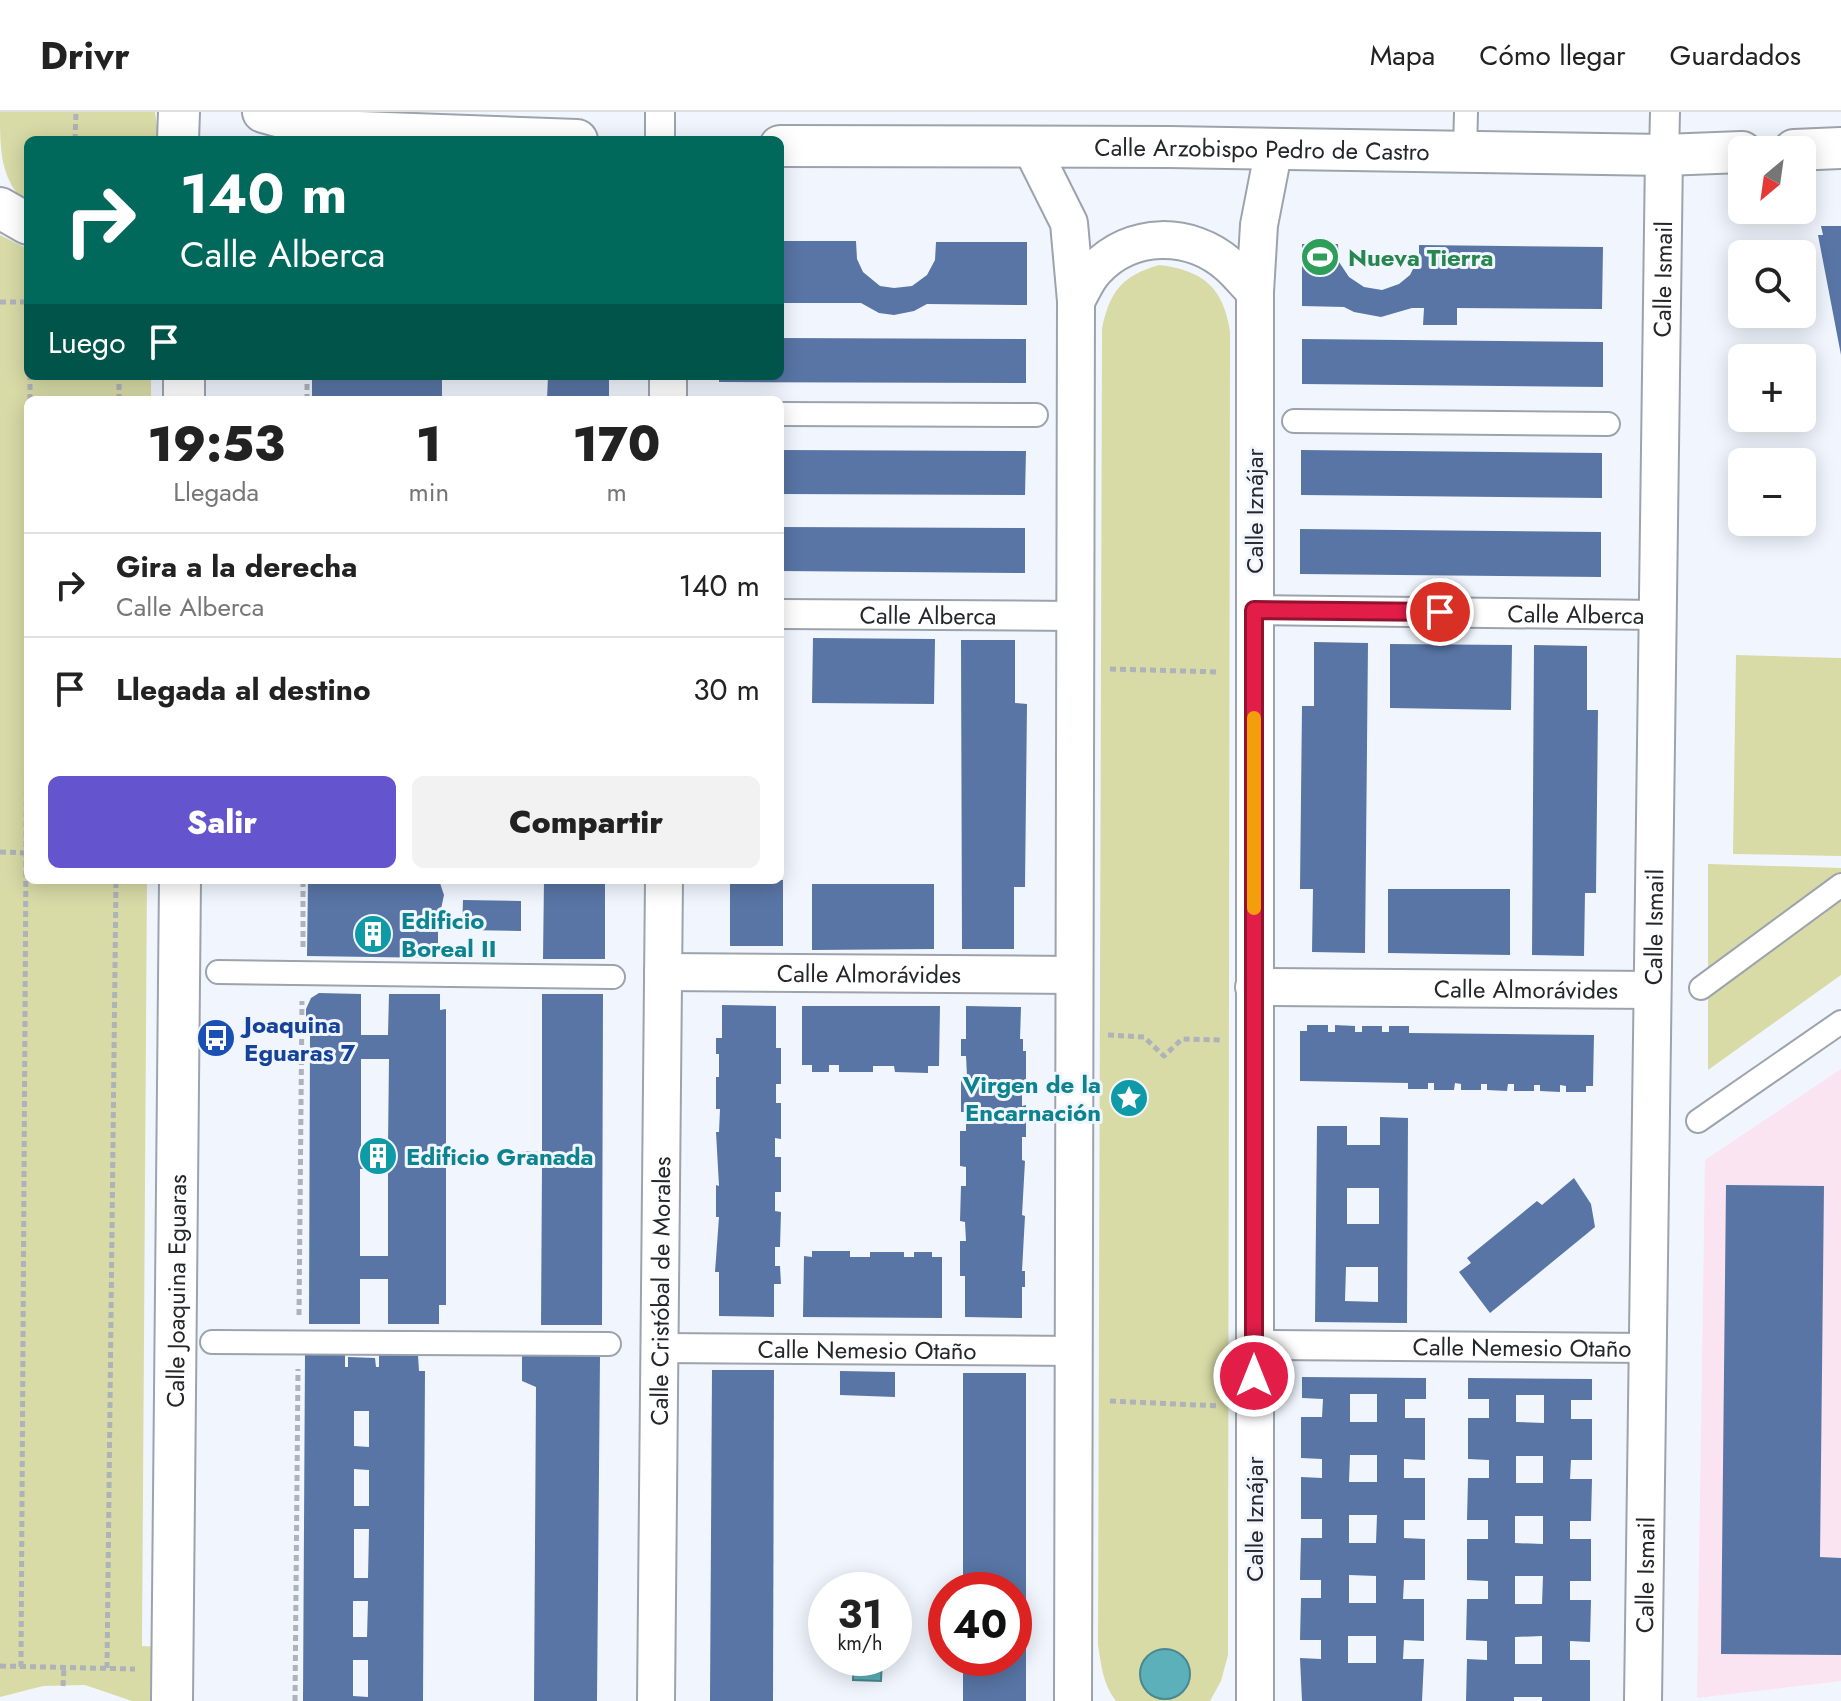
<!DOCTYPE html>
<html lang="es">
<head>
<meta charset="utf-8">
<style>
	:root { --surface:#fff; --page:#f2f2f2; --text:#222; --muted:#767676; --line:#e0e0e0; --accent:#6455ce }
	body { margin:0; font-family:Jost,sans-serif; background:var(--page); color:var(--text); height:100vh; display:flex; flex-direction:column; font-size:30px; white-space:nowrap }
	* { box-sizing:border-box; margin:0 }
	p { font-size:26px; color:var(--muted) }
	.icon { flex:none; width:44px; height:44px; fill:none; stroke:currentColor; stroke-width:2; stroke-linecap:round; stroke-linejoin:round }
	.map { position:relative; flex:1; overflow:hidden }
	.sheet { position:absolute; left:24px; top:284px; width:760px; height:488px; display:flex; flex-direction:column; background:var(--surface); border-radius:12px; box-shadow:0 4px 20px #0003 }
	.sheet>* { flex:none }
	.top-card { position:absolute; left:24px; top:24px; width:760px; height:244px; border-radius:12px; box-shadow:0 4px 20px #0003; background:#00695c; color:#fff; overflow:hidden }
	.needle { width:52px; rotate:209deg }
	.fabs { position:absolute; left:1728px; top:24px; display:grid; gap:16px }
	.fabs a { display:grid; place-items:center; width:88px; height:88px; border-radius:12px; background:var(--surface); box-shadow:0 4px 20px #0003; font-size:40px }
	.speed { position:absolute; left:808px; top:1460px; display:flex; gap:16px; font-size:40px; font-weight:700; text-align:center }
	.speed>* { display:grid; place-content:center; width:104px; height:104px; border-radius:50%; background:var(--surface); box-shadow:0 4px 20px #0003; line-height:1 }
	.speed small { font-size:20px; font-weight:400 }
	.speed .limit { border:12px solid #d22; background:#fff; color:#111 }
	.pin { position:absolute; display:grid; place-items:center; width:68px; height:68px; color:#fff; margin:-34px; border:4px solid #fff; border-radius:50%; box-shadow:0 2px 8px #0007 }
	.me { position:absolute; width:88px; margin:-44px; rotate:0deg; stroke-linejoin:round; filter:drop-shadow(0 0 6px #0008) }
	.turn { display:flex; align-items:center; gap:28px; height:168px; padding:0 24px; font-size:36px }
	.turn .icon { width:104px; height:104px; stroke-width:2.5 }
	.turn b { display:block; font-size:56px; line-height:68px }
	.then { display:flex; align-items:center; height:76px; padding:0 24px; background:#0003; gap:16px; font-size:30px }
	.eta { display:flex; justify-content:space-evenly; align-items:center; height:136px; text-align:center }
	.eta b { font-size:48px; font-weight:800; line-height:56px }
	.button { display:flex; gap:16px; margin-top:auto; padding:16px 24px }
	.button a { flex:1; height:92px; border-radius:12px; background:var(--accent); color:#fff; font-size:32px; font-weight:800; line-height:92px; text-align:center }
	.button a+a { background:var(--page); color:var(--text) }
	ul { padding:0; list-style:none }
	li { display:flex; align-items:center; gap:24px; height:104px; padding:0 24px; border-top:2px solid var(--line) }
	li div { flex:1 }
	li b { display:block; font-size:30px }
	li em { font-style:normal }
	header { display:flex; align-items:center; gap:48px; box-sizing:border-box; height:112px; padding:0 40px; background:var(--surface); border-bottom:2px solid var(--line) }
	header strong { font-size:38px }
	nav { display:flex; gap:44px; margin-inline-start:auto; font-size:28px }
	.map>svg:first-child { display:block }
</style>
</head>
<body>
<header>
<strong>Drivr</strong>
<nav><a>Mapa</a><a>Cómo llegar</a><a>Guardados</a></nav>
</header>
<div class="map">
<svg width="1841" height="1589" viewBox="0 0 1841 1589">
	<rect width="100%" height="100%" fill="#f1f6fe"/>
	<!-- commercial -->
	<path fill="#fbe4f1" d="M1841 957V1569L1697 1586 1705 1048Z"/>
	<!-- green -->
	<g fill="#d8dba6">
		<path d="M0 0H155L159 28H28V92C0 69 0 38 0 0Z"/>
		<path d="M0 123 28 137V264H151V288H28V768H147L142 1534 160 1535 159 1589H132L85 1573 43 1574 0 1585Z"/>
		<path d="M1159 153C1203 158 1224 176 1230 220L1228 1543 1221 1569 1210 1589H1116C1103 1573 1101 1552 1098 1533L1102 216C1110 180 1121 164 1159 153Z"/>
		<path d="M1736 543 1841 546V744L1733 742Z"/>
		<path d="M1708 752 1841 756V863L1708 958Z"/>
	</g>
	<!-- water -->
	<g fill="#5cb0ba" stroke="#4b878f" stroke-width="2">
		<circle cx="1165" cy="1562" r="25"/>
		<path d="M854 1546H882L881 1569 853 1568Z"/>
	</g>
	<!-- building -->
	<g fill="#5875a5" fill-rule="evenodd">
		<path d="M1821 114H1841V243L1818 123H1823Z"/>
		<path d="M780 129H856L857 147 863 160 880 174 894 176 912 174 927 163 935 148 936 130H1027V193L927 192 914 199 894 203 879 201 861 191H780Z"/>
		<path d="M1302 132H1338L1339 150 1349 165 1364 175 1382 178 1399 172 1410 163 1419 145V133L1603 135 1602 197 1457 196V213H1423L1424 196H1412L1381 205 1354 200 1344 195 1302 194Z"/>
		<path d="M780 226 1026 227V271L719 270V264H780Z"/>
		<path d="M1302 227 1603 230V275L1302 272Z"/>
		<rect x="1802" y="259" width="4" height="28"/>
		<rect x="312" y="264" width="130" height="24"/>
		<path d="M548 264H609V288H547Z"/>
		<path d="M780 338 1026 339 1025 383 780 382Z"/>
		<path d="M1301 338 1602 341V386L1301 383Z"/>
		<path d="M780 415 1025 416V461L780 459Z"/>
		<path d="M1300 417 1601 420V465L1300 462Z"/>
		<rect x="780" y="525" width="3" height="190"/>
		<path d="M813 526 935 527 934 592 812 591Z"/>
		<path d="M961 528H1015V591L1027 592 1025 775H1014V837H962Z"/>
		<path d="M1314 530 1368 531 1365 841 1312 840 1313 777H1300L1302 594H1314Z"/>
		<path d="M1390 532 1512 533 1511 598 1390 596Z"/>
		<path d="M1534 533 1587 534V598H1598L1596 781H1585L1584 844 1532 843Z"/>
		<path d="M308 768H439L444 783 441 797 438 800V846L307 844Z"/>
		<path d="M544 768H605V847H543Z"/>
		<path d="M719 768H783V834H730V771L719 772Z"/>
		<path d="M812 772H934V837L812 838Z"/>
		<path d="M1388 777H1510V843L1388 841Z"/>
		<path d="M463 788 521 789V819L462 818Z"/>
		<path d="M319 881 361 882V923H388L389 882H440V898L446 897V1193H439V1212H388V1167H360V1212H309L310 920H306V897L311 886ZM361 947H389L388 1034H361ZM360 1057H388V1144H360Z"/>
		<path d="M542 882H603L602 1213H541L542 1053 521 1052V1039L542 1040Z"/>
		<path d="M722 893 776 894V936H781V972H776V991H781V1027L775 1026V1045H781V1080H775V1099L781 1100 780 1135H775V1154H780L781 1172H774V1205L719 1204V1160H715L719 1105H716V1073L719 1074 716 1020H719L720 997H716V965H719V942H716V926H722Z"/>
		<path d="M802 894H940L939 954H928V961L895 960 894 954H873V960H839V953H829V960H812V953H802Z"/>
		<path d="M966 894 1021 895 1020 927H1023V939H1026V970L1022 971V994L1026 993V1025H1022V1048L1025 1049 1022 1103 1025 1104 1022 1159H1025V1175H1022V1206L965 1205V1164H960V1129H966L965 1110 960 1109 961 1074H966V1055L960 1054V1019H966V1000H961V964H967L966 944H961V927H966Z"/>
		<path d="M1307 913H1328V920H1335V913L1355 914V920H1362V914H1382V920H1389V914H1409V921L1594 923 1593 974H1586V980H1566V974L1560 973V980L1540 979V973H1534V979H1514V972H1508L1507 979 1487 978V972H1481V978H1461V972L1455 971 1454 978H1434V971H1428V977H1408V971L1300 969V919H1307Z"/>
		<path d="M1380 1005 1408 1006 1407 1211 1315 1210 1317 1014H1347V1033H1380ZM1347 1076H1379V1112H1347ZM1346 1155H1378V1190L1345 1189Z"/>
		<path d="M1574 1066 1591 1092 1595 1115 1490 1201 1459 1160 1471 1151 1467 1146 1537 1089 1542 1093Z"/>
		<path d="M1726 1073 1824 1074 1820 1445 1841 1446V1543L1721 1542Z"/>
		<path d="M812 1139H850V1145H870V1140H904V1145H914V1140H932V1145H942V1206L803 1205 804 1144 812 1145Z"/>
		<path d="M305 1242H345V1255H348V1245L375 1246 376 1255H379V1242L418 1243 419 1259H425L423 1589H303ZM354 1299H369V1335L354 1334ZM354 1357 369 1358V1394H354ZM354 1417H369L368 1466H354ZM353 1489H368L367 1525H353ZM353 1548H368V1585L353 1584Z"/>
		<path d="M522 1244H600L597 1589H534L536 1275 522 1269Z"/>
		<path d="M712 1258H774L773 1589H710Z"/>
		<path d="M840 1259 895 1260V1285L840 1283Z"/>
		<path d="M963 1261H1026V1589H963V1546H1014V1478H963Z"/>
		<path d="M1302 1265 1426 1266V1287H1405V1306H1425V1348L1404 1347V1366H1425V1408H1404V1426L1425 1427V1468H1404L1403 1487H1424V1529L1404 1528 1403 1547H1424L1422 1589H1302L1300 1546 1321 1547V1528H1300L1301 1486H1321V1468H1300L1301 1426H1322V1407H1301V1365L1322 1366V1347L1301 1346V1305H1322L1323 1287 1302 1286ZM1350 1282H1377V1310H1350ZM1350 1343H1377V1370H1349ZM1349 1403H1377L1376 1431H1349ZM1349 1463 1376 1464V1491H1349ZM1348 1524H1376V1551H1348Z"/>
		<path d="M1468 1266 1592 1267V1288H1571V1307H1592V1348H1571L1570 1367H1592L1591 1409H1570V1427H1591V1469H1570V1488H1591L1590 1530 1570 1529V1548H1590V1589H1542V1585H1514V1589H1466L1467 1547 1487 1548V1529L1466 1528 1467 1487H1488V1469L1467 1468V1427H1488V1408H1467L1468 1366H1489V1348L1468 1347V1306H1489V1287H1468ZM1516 1283H1544V1311L1516 1310ZM1516 1344H1543V1371H1516ZM1515 1404H1543V1432L1515 1431ZM1515 1464H1543L1542 1492H1515ZM1542 1524V1552H1515V1525Z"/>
	</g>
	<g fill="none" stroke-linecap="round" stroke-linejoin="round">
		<defs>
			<g id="pedestrian">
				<path d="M1465 39 1466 0"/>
				<path d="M780 302 1036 303"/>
				<path d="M1294 309 1608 312"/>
				<path d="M218 860 613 865"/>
				<path d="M1701 876 1841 773"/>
				<path d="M1698 1009 1841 910"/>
				<path d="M212 1230 609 1232"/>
			</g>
			<g id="minor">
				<path d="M660 28V0"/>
				<path d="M1664 43 1665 0"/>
				<path id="s1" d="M1254 498 1657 503"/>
				<path id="s2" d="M780 502 1075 504"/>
				<path id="s3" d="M1254 1233 1648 1236"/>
				<path id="s4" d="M659 1236 1074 1239"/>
			</g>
			<g id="tertiary">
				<path d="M1031 35 1069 111 1076 189 1073 1589"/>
				<path d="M1076 189C1082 179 1087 166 1095 158 1131 119 1190 119 1229 153 1238 161 1246 171 1255 180"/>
				<path d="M668 288V264"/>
				<path id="s5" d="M663 860 1074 863"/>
				<path id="s6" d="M1254 875 1652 878"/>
				<path id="s7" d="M656 1589 664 768"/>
				<path d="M1255 1589V180L1259 113 1274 36"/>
				<path id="s8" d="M1643 1589 1664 43"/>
			</g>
			<g id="secondary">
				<path d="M263 0 332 19 577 28"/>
				<path d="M178 28 179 0"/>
				<path id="s9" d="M780 34 1169 35 1664 43 1742 40"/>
				<path d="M1794 38 1841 36"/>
				<path d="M0 96 28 112"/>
				<path d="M184 288V264"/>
				<path id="s10" d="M172 1589 180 768"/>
			</g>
		</defs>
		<!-- pedestrian casing -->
		<use href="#pedestrian" stroke="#9da3ac" stroke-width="26"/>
		<!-- minor casing -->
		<use href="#minor" stroke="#9da3ac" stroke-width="32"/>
		<!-- tertiary casing -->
		<use href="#tertiary" stroke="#9da3ac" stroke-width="40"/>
		<!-- secondary casing -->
		<use href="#secondary" stroke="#9da3ac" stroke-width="44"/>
		<!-- path -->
		<g stroke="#aeb2b9" stroke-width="5" stroke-dasharray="6 4" stroke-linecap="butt">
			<path d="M75 28 76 0"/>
			<path d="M0 190H28"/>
			<path d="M30 288V264"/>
			<path d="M119 288V264"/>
			<path d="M307 288V264"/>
			<path d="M1110 557 1220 560"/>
			<path d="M0 740 28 741"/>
			<path d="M303 835V768"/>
			<path d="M1108 923 1144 925 1164 944 1182 927 1220 928"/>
			<path d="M299 1203 302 889"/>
			<path d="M1110 1289 1220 1294"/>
			<path d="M0 1554 135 1557"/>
			<path d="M21 1555 28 417"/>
			<path d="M107 1556 116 768"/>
			<path d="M63 1574 64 1555"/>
			<path d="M295 1589 298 1257"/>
		</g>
		<!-- pedestrian -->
		<use href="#pedestrian" stroke="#fff" stroke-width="22"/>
		<!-- minor -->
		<use href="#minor" stroke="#fff" stroke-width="28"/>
		<!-- tertiary -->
		<use href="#tertiary" stroke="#fff" stroke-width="36"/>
		<!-- secondary -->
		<use href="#secondary" stroke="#fff" stroke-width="40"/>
	</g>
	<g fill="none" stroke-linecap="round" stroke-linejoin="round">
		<defs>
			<path id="route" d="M1254 1264V498L1440 500"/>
		</defs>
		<!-- route casing -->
		<use href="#route" stroke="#92132f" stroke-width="20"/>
		<!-- route -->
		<use href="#route" stroke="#e11d48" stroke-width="14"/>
		<!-- slow -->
		<path stroke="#f59e0b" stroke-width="14" d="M1254 606V796"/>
	</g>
	<!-- icons -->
	<defs>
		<symbol id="stadium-disc" viewBox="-11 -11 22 22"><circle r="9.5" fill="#2e9e5b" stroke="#f1f6fe"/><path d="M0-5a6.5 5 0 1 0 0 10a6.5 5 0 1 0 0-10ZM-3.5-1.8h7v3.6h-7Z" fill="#fff"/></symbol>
		<symbol id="building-disc" viewBox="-11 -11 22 22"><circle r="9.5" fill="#0f9aa8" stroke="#f1f6fe"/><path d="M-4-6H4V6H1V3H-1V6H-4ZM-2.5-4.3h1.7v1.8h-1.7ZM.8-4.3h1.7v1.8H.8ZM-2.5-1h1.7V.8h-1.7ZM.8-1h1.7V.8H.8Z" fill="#fff"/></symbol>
		<symbol id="bus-disc" viewBox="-11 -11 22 22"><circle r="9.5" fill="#1a4fb4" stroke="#f1f6fe"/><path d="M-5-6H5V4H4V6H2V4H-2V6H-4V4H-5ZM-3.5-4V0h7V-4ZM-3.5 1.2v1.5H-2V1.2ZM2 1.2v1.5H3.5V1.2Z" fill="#fff"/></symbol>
		<symbol id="sight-disc" viewBox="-11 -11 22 22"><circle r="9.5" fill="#0f9aa8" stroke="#f1f6fe"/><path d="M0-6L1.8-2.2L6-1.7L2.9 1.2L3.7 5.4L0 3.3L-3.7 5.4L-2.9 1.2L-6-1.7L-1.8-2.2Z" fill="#fff"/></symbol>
	</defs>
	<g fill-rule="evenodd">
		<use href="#stadium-disc" x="1298" y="123" width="44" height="44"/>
		<use href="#building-disc" x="351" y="800" width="44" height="44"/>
		<use href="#bus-disc" x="194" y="904" width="44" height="44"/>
		<use href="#sight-disc" x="1107" y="964" width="44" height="44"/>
		<use href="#building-disc" x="356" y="1022" width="44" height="44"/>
	</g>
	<g text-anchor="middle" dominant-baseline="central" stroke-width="6" stroke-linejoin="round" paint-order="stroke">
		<!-- street labels -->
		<g font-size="24" fill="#24262a" stroke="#f1f6fe">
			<text stroke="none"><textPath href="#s9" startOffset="482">Calle Arzobispo Pedro de Castro</textPath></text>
			<text stroke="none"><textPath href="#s8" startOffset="1422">Calle Ismail</textPath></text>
			<text transform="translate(1254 399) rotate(-90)">Calle Iznájar</text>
			<text stroke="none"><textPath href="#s1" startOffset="322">Calle Alberca</textPath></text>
			<text stroke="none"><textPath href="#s2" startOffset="148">Calle Alberca</textPath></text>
			<text stroke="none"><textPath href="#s8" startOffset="774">Calle Ismail</textPath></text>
			<text stroke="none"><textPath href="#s5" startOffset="206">Calle Almorávides</textPath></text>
			<text stroke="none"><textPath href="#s6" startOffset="272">Calle Almorávides</textPath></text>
			<text stroke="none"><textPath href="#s7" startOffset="410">Calle Cristóbal de Morales</textPath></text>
			<text stroke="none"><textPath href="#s10" startOffset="410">Calle Joaquina Eguaras</textPath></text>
			<text stroke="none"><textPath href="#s3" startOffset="268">Calle Nemesio Otaño</textPath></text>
			<text stroke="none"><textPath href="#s4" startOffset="208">Calle Nemesio Otaño</textPath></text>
			<text transform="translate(1254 1407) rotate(-90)">Calle Iznájar</text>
			<text stroke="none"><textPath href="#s8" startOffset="126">Calle Ismail</textPath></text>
		</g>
		<!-- leisure labels -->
		<g font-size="24" font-weight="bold" fill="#27864d" stroke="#f1f6fe" text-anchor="start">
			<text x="1348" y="145">Nueva Tierra</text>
		</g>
		<!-- culture labels -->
		<g font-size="24" font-weight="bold" fill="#0d838f" stroke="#f1f6fe" text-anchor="start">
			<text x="401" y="808">Edificio<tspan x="401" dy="28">Boreal II</tspan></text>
			<text x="1101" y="972" text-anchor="end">Virgen de la<tspan x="1101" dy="28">Encarnación</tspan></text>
			<text x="406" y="1044">Edificio Granada</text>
		</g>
		<!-- transit labels -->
		<g font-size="24" font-weight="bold" fill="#164399" stroke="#f1f6fe" text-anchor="start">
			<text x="244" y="912">Joaquina<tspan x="244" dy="28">Eguaras 7</tspan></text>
		</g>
	</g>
</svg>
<div class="fabs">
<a><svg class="needle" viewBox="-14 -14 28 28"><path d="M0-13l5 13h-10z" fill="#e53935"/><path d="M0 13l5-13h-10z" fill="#767676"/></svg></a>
<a><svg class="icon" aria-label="search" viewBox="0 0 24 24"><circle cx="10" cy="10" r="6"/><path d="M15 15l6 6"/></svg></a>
<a>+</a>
<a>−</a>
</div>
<div class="speed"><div>31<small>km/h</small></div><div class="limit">40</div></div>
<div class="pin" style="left:1440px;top:500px;background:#d93025"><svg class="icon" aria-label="arrive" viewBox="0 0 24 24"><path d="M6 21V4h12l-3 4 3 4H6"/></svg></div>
<svg class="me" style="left:1254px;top:1264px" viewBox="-20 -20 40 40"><circle r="17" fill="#e11d48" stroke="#fff" stroke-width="3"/><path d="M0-11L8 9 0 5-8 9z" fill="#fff"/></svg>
<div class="top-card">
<div class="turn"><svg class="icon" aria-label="right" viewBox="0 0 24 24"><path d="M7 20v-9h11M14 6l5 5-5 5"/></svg><div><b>140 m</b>Calle Alberca</div></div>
<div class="then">Luego<svg class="icon" aria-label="arrive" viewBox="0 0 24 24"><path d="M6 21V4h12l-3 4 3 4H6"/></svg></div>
</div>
<section class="sheet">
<div class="eta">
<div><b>19:53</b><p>Llegada</p></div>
<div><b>1</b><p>min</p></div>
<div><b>170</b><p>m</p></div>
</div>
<ul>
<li><svg class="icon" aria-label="right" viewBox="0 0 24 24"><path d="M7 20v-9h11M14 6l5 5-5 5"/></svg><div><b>Gira a la derecha</b><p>Calle Alberca</p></div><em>140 m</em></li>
<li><svg class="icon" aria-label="arrive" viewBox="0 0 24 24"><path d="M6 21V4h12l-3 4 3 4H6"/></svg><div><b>Llegada al destino</b></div><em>30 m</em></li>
</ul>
<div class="button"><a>Salir</a><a>Compartir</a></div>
</section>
</div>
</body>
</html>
